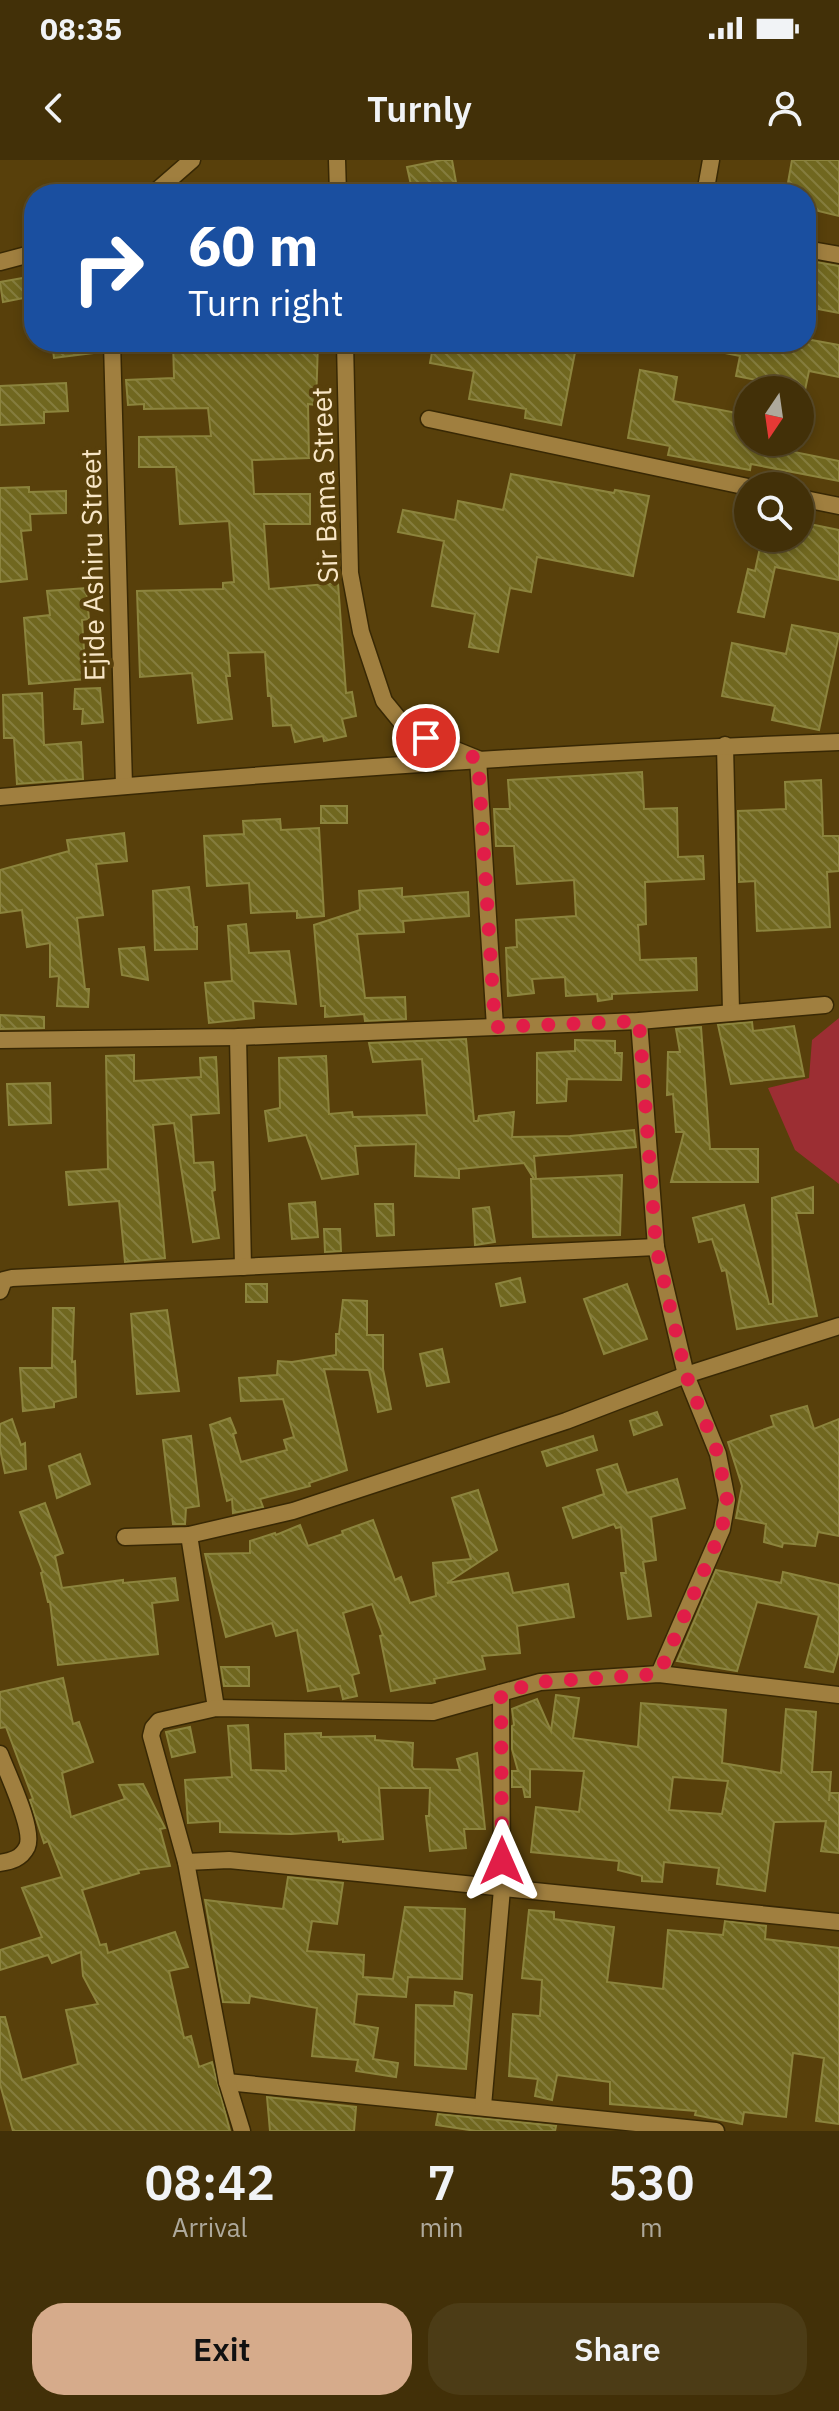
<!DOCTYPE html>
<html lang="en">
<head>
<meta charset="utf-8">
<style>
	:root { --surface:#423008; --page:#4c3c16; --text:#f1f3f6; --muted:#aea99c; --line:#5a4b29; --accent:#d6ab8b }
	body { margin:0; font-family:"IBM Plex Sans",sans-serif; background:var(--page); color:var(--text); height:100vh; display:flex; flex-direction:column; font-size:30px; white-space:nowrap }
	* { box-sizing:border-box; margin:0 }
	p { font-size:26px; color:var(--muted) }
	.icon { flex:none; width:44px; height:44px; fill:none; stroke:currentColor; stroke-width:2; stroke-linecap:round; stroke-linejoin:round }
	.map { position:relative; height:1971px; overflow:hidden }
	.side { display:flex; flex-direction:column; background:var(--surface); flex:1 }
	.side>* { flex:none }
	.hud { position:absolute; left:24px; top:24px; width:792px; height:168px; border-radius:32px; box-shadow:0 4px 12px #0003,0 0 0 2px var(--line); background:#1a4fa0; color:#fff; overflow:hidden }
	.needle { width:52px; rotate:193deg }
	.buttons { position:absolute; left:734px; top:216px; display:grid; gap:16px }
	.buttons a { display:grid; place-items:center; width:80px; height:80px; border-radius:50%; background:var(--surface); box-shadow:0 4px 12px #0003,0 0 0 2px var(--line); font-size:40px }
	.pin { position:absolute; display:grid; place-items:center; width:68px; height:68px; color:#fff; margin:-34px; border:4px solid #fff; border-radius:50%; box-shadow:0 2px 8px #0007 }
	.me { position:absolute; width:88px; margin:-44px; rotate:0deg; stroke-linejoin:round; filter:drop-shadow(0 0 6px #0008) }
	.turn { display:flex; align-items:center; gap:28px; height:168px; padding:0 32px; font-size:36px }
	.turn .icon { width:104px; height:104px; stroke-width:2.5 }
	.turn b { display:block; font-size:56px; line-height:68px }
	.eta { display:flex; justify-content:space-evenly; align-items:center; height:136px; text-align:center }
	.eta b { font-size:48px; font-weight:600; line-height:56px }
	.cta { display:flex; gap:16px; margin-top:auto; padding:16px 32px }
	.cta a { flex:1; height:92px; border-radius:32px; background:var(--accent); color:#111; font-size:32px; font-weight:600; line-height:92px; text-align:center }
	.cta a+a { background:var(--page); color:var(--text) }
	.status { display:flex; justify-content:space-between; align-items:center; height:56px; padding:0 40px; background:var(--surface); direction:ltr }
	.status svg { height:22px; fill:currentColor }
	header { display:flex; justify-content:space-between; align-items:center; height:104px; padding:0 32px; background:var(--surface); font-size:36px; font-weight:600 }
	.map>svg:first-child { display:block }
</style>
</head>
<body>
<div class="status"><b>08:35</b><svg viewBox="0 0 49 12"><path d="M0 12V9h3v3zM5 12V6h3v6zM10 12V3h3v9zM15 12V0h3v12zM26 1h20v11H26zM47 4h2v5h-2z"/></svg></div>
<header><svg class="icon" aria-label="back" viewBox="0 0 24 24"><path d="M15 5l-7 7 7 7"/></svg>Turnly<svg class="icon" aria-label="person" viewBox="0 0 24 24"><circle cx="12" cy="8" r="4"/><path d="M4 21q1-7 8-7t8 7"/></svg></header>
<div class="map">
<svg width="839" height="1971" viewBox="0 0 839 1971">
	<defs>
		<pattern id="building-back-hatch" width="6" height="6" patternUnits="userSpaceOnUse" patternTransform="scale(2)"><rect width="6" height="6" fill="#70671f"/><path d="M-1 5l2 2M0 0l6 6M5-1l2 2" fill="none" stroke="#857d3e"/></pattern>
	</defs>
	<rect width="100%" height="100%" fill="#58400b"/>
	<!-- grass -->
	<path fill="#9c2e33" d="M839 858V1024L795 990 768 928 809 918 812 880Z"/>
	<!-- building -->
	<g fill="url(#building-back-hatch)" stroke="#8c843d" stroke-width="2" fill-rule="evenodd">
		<path d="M442 0H452L457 28 413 34 407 7Z"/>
		<path d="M792 0H839V56L806 48V34H786Z"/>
		<path d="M816 102 839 106V153L807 147Z"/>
		<path d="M34 116V136L3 142 0 122Z"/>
		<path d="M806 179 839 185V217L809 211 805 230H786V226L736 216 740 196 705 189 706 182H806Z"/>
		<path d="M52 182H101V192L54 198Z"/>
		<path d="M173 182H318L316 245 308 244 309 298 252 300 254 334H310V364H264L269 429 338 423 346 533 352 532 356 556 342 559 346 576 324 581 323 576 295 582 291 565 273 566 271 536H268L265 492 228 493 230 516H226L232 559 198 563 192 513 140 517 137 431 223 429V423L234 422 229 361 180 364 176 307H139V277L211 276 208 248 144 249V244L128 245 126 220 174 218Z"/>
		<path d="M434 182H577L561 265 525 258 526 249 469 239 474 211 430 203Z"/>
		<path d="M640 210 677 217 673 241 748 255V282H795L794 292 839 301V321L751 304 750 310 668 295 670 286 628 278Z"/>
		<path d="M66 223 68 251 44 252V263L0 265V226Z"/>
		<path d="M511 314 614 333 615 330 649 336 633 416 537 397 531 432 510 428 498 492 469 487 475 454 432 446 444 381 398 372 403 350 455 360 458 341 503 350Z"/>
		<path d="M29 327V332L66 331V353L30 354 31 370 21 371 27 419 0 422V328Z"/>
		<path d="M800 362 839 370V420L775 407 764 457 738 452 748 409 755 411 762 378H800Z"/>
		<path d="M86 428 89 459 82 460 86 519 29 524 24 458 50 455 47 431Z"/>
		<path d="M792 465 839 474 819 570 772 560 775 546 722 536 732 483 786 494Z"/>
		<path d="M100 528 103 562 82 564 83 549H74L75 529Z"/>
		<path d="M42 533 44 585 81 582 83 619 17 624 14 578H4L3 535Z"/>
		<path d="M642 612 644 649 677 648 678 697 703 696 704 719 645 722 646 764 638 765 640 800 696 798 697 830 612 834V839L598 841 597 834 566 836 565 817 532 819 534 833 508 836 506 788 517 787 516 760 576 756 574 720 517 724 514 686H496L494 649H510L508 620Z"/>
		<path d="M821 620 823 676H839V711L827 712 830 767 757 771 755 721 739 722 738 651 786 649 785 622Z"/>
		<rect x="321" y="646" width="26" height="17"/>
		<path d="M280 659 281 670 319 668 324 756 297 758V751L251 753 249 723 207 726 204 676 244 674 243 661Z"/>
		<path d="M124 673 127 701 96 704 103 755 77 758 85 829H89L88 847 57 846 59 816 50 817V783L27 787 22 750 0 753V710L69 691 67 680Z"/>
		<path d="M189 727 194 767H197V789L155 790 153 731Z"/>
		<path d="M402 728V737L468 732 469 756 403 761 404 772 357 774 365 838 405 837 406 859 365 861 364 854 325 857V846H321L314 765 360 750 359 731Z"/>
		<path d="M246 764 249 793 289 791 296 844 253 841 254 858 209 863 205 823 232 821 228 766Z"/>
		<path d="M144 787 148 820 122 815 119 789Z"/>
		<path d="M0 855 44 857V868L0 869Z"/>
		<path d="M752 862 753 871 794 866 804 916 731 924 718 865Z"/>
		<path d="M701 867 710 989H758V1022H671L684 972H676L673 934 667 935 668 892H680L676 869Z"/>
		<path d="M466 879 474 961H478L479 956 514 952 512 977 570 976 634 970 636 987 534 996 536 1019 622 1015 620 1075 533 1077 531 1019H534L524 1003 459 1009V1018L415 1016 416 984 355 986 358 1014 322 1019 306 975 269 981 265 951 280 948 279 898 326 896 329 954 352 952 353 957 427 955 422 899 373 902 369 883Z"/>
		<path d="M575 880 615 881V893H622L621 920 567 919 566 941 537 943V893L575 891Z"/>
		<path d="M134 895V921L201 917 200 898 216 897 219 953 191 955 194 1003 213 1002 215 1030 212 1031 219 1078 193 1082 174 963 153 965 165 1098 125 1102 119 1041 69 1045 66 1012 108 1009 106 896Z"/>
		<path d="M50 923 51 963 9 965 7 924Z"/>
		<path d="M813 1027V1053H796L817 1156 737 1169 726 1110 722 1111 712 1079 699 1082 693 1058 744 1045 769 1144H773L772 1038Z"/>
		<path d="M315 1042 318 1077 292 1079 289 1044Z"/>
		<path d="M375 1044H393L394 1075 377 1076Z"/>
		<path d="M489 1047 495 1082 475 1085 473 1049Z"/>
		<path d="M324 1069H340L341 1091 325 1092Z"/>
		<path d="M520 1118 525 1142 501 1146 496 1124Z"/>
		<rect x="246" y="1124" width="21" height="18"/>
		<path d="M627 1124 647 1179 604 1194 584 1139Z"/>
		<path d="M343 1140 367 1141V1175H383V1209L391 1249 378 1252 369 1210 324 1209 347 1310 309 1323 310 1326 260 1339 263 1347 233 1353 232 1339 227 1341 210 1265 230 1258 236 1273 233 1274 241 1302 287 1290 284 1280 294 1277 283 1239 241 1241 239 1218 277 1215 278 1201 292 1202 336 1195V1174H339Z"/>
		<path d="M53 1148H74L72 1202 75 1201 76 1237 54 1242V1247L23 1251 20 1208H52Z"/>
		<path d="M167 1150 179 1231 137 1234 131 1154Z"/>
		<path d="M442 1189 449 1222 427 1226 420 1194Z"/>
		<path d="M807 1246 814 1269 839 1259V1376L818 1372 815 1386 783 1383 782 1387 764 1382 766 1364 736 1358 742 1326 728 1282 774 1266 771 1256Z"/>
		<path d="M657 1252 662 1265 634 1275 630 1261Z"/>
		<path d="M12 1259 21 1285 25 1283 26 1309 5 1313 0 1289V1264Z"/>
		<path d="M191 1276 199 1346 186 1348 185 1364H173L163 1280Z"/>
		<path d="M593 1276 597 1290 547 1306 542 1292Z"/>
		<path d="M80 1294 90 1324 57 1338 49 1306Z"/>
		<path d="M617 1304 627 1333 677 1319 685 1348 651 1357 656 1400 643 1402 651 1456 628 1459 621 1413H626L621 1367 616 1368 614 1364 573 1378 563 1348 604 1334 597 1310Z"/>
		<path d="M478 1330 497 1390 447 1423 508 1413 513 1433 568 1424 574 1457 517 1466 520 1493 482 1496 485 1509 434 1519 435 1523 391 1531 380 1476 383 1475 372 1444 343 1453 359 1513 352 1515 357 1536 343 1539 340 1526 308 1531 297 1470 276 1476 272 1463 226 1477 205 1394 250 1393V1381L275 1373 276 1375 300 1365 308 1386 343 1374 342 1371 373 1360 395 1420 401 1417 410 1443 436 1436 433 1403 471 1399 452 1338Z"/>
		<path d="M45 1343 63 1393 55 1396 62 1428 123 1420V1423L175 1418 178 1440 152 1443 158 1494 58 1505 50 1442H48L41 1413 43 1412 20 1352Z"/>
		<path d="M716 1410 781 1423 783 1412 839 1425V1491L833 1512 805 1507 819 1455 757 1442 737 1511 677 1501Z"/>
		<path d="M221 1507H249V1526H224Z"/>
		<path d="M63 1518 73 1564 79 1562 93 1602 62 1613 71 1657 125 1639 119 1625 143 1624 165 1668 160 1669 170 1706 138 1710 139 1713 82 1730 100 1785 106 1784 108 1793 175 1772 188 1807 169 1811 184 1878 191 1876 199 1907 212 1902 230 1971H13L0 1924V1857H5L22 1920 78 1904 66 1850 98 1844 83 1816 81 1792 52 1803 48 1795 0 1810V1790L42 1777 22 1728 62 1717 48 1681 44 1683 30 1640 33 1639 6 1567 0 1568V1532Z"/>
		<path d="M556 1535 579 1538 573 1578 638 1587 641 1543 726 1550 722 1603 781 1613 786 1549 816 1552 812 1612H831L829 1641 830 1633H839V1693L821 1691 826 1661 774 1662 765 1731 717 1724 719 1708 664 1702 662 1722 642 1721V1716L618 1710 619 1701 531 1692 536 1647 579 1652 584 1611 530 1609V1637H525L523 1627H512V1611H518L512 1589V1566L514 1565 512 1549 537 1539 551 1571ZM673 1617 728 1621 722 1654 669 1650Z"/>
		<path d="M248 1565 251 1610 286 1611 285 1574 321 1573V1577L375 1576V1580L413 1583 412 1606 414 1609 460 1610 457 1599 477 1593 485 1669H464L466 1688 430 1691 426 1656H429L430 1628H379L383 1679 343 1682V1679L339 1680 338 1671 291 1674 220 1672V1661L188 1663 185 1620 232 1617 228 1566Z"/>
		<path d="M190 1567 195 1592 172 1597 166 1572Z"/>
		<path d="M288 1717 343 1723 337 1764 312 1761 307 1791 364 1795 363 1817 393 1819 405 1747 465 1749 462 1819 408 1817 406 1837 357 1834 354 1864 378 1868 373 1899 398 1903 396 1917 356 1911 358 1900 312 1896 317 1848 250 1836 249 1843 223 1842 205 1740 283 1749Z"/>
		<path d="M529 1750 554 1752V1759L614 1767 607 1822 663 1829 668 1770 723 1775 725 1761 766 1766 765 1779 839 1788V1964L816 1961 824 1898 793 1893 786 1957 744 1952 742 1964 695 1955 696 1951 610 1944V1922L557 1915 552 1940 535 1936 538 1919 509 1916 513 1854 540 1856 542 1820 522 1818Z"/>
		<path d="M455 1832 472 1835 466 1909 415 1905 416 1845 454 1846Z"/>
		<path d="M267 1937 356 1947 354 1971H270Z"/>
		<path d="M438 1954 556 1966 555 1971H476L436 1965Z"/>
	</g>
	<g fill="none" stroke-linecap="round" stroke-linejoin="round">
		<defs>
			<g id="minor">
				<path d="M337 0 338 34"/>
				<path d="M153 34 192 0"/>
				<path d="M705 34 711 0"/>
				<path d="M806 89 839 95"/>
				<path d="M0 102 34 93"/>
				<path d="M112 182 124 626"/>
				<path d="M345 182 350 413 361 472 384 541 402 563 426 578 478 599 495 867"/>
				<path d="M429 259 748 327"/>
				<path d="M800 338 839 346"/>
				<path d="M725 585 731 851"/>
				<path d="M0 637C279 612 559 592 839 582"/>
				<path d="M639 861 656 1087 686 1215 718 1294 727 1340 722 1369 659 1514"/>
				<path d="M238 877 243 1107"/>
				<path d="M0 880 238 877 495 867 639 861 825 845"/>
				<path d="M0 1131 4 1120 12 1118 656 1087"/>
				<path d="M189 1375 216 1548"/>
				<path d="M125 1377 189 1375 293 1351 566 1261 686 1215 839 1166"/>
				<path d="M0 1594C7 1613 35 1670 27 1687 21 1699 11 1701 0 1703"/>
				<path d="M186 1702 229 1700 839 1762"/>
				<path d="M227 1922 716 1971"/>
				<path d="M483 1946 502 1729 501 1533"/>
				<path d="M242 1971 227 1922 186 1702 151 1576 153 1568 159 1561 216 1548 433 1552 540 1522 659 1514 839 1535"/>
			</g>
		</defs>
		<!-- minor casing -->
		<use href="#minor" stroke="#382804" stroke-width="19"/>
		<!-- minor -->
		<use href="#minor" stroke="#a07f3f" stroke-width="16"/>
	</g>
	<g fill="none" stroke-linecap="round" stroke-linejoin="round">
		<!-- route -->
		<path stroke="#e11d48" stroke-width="14" stroke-dasharray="0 25.2" d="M426 578 478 599 495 867 639 861 656 1087 686 1215 718 1294 727 1340 722 1369 659 1514 540 1522 501 1533 502 1701"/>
	</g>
	<g text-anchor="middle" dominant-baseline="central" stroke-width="8" stroke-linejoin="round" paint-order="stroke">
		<!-- street labels -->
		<g font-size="28" fill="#f8e6c6" stroke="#58400b">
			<text transform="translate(324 325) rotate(-92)">Sir Bama Street</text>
			<text transform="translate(92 405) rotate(-91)">Ejide Ashiru Street</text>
		</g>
	</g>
</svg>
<div class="buttons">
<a><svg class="needle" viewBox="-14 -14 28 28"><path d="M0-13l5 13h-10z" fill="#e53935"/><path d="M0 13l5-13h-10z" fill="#aea99c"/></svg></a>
<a><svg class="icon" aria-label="search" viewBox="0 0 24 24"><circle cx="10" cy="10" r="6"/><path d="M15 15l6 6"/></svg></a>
</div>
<div class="pin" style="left:426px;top:578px;background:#d93025"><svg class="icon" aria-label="arrive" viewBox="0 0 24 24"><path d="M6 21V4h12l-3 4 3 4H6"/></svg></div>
<svg class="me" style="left:502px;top:1701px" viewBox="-20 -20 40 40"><path d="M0-17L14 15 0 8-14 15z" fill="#e11d48" stroke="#fff" stroke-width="4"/></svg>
<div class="hud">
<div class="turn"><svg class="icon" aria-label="right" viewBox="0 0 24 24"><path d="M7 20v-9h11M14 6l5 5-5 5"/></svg><div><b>60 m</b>Turn right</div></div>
</div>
</div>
<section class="side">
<div class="eta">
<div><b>08:42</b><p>Arrival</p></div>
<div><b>7</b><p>min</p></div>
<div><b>530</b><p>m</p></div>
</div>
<div class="cta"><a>Exit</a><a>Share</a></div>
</section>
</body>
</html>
